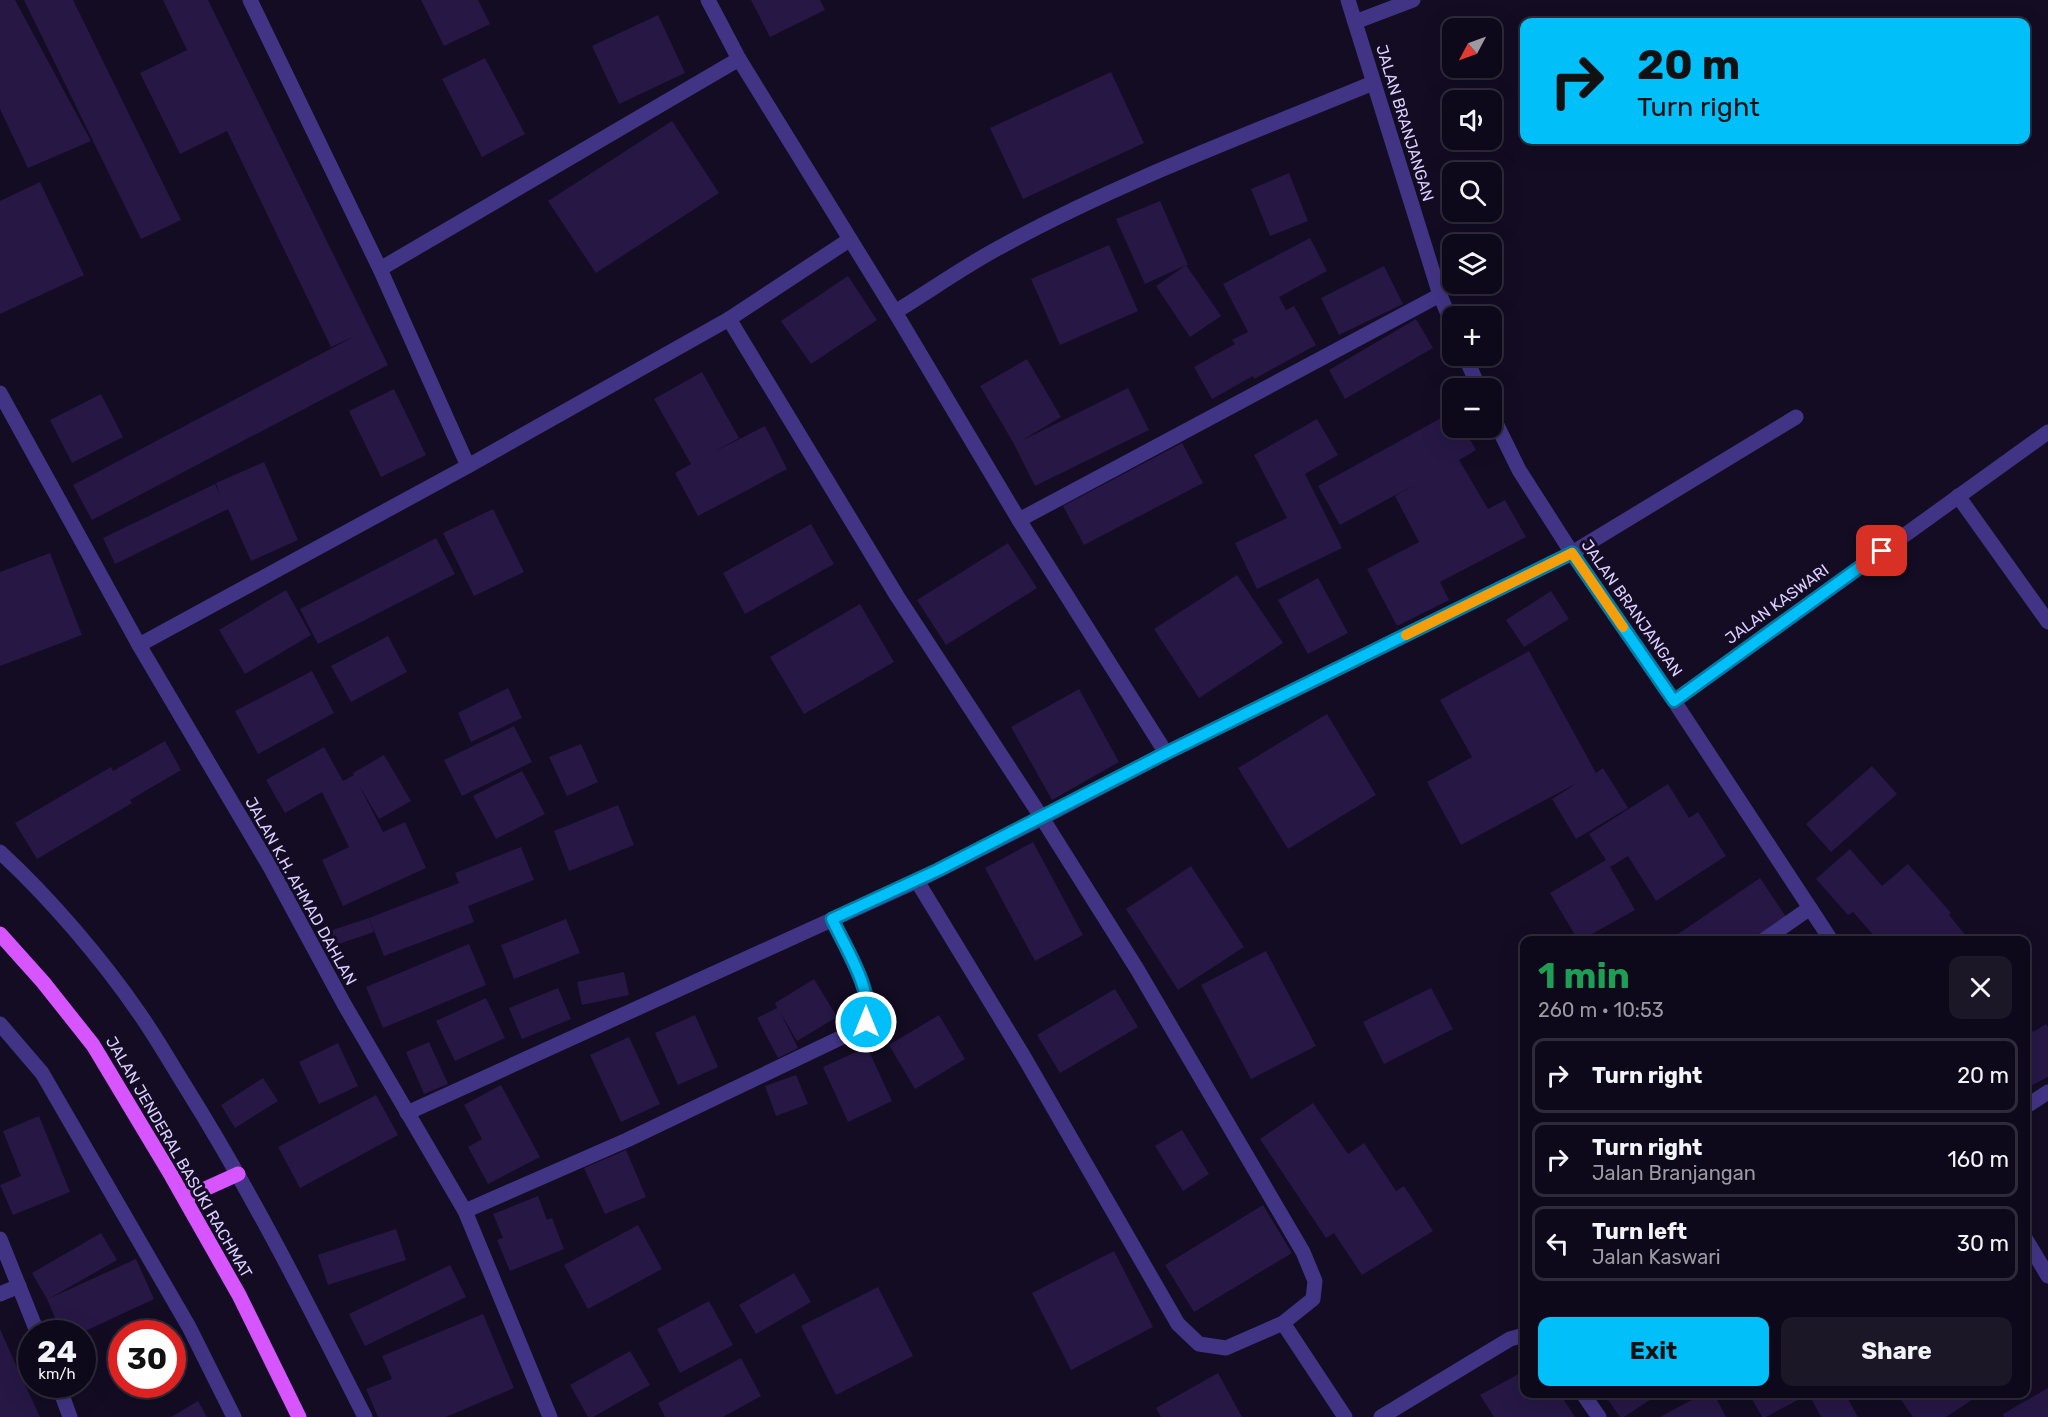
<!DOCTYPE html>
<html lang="en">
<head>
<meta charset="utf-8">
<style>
	:root { --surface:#0e091a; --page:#1c1727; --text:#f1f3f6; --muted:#9b9aa2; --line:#2e2a39; --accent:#00bff9 }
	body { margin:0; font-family:Rubik,sans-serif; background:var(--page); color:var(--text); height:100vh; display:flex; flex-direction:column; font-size:22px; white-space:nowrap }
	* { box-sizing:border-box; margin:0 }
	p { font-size:20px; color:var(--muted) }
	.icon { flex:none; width:33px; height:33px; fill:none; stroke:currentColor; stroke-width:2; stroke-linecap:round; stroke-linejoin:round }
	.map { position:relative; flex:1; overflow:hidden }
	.side { position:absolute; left:1520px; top:936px; width:510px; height:462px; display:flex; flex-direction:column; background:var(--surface); border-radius:12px; box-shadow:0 6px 24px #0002,0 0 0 2px var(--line) }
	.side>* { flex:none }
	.banner { position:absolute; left:1520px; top:18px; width:510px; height:126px; border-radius:12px; box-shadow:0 6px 24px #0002,0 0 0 2px var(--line); background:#00bff9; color:#111; overflow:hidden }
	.needle { width:39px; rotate:229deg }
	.controls { position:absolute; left:1442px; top:18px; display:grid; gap:12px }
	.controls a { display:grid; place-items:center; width:60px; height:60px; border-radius:12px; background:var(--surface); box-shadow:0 6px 24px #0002,0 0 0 2px var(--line); font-size:30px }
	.speed { position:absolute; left:18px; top:1320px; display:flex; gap:12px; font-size:30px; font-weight:700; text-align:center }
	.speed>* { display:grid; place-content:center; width:78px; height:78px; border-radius:50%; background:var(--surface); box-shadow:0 6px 24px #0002,0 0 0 2px var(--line); line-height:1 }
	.speed small { font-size:15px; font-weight:400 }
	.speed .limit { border:9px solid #d22; background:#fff; color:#111 }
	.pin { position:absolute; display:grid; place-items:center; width:51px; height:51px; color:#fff; margin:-26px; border-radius:12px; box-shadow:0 3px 9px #0006 }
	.me { position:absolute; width:66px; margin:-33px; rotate:0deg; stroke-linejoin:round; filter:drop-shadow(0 0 4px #0008) }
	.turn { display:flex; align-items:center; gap:21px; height:126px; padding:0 18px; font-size:27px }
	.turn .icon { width:78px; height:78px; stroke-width:2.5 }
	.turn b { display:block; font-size:42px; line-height:51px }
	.round { display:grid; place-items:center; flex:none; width:63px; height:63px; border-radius:12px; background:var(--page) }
	.head { display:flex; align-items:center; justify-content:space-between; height:102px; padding:0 18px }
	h1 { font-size:36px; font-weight:700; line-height:45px; color:#1e9e55 }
	.button { display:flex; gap:12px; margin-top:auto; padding:12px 18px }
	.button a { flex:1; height:69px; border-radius:12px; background:var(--accent); color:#111; font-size:24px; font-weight:700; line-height:69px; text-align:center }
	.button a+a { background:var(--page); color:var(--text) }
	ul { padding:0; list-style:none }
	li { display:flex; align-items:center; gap:18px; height:75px; margin:0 12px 9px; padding:0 6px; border:3px solid var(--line); border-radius:12px }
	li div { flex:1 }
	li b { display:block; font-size:22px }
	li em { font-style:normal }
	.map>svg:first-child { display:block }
</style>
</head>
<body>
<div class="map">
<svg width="2048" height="1417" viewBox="0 0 2048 1417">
	<rect width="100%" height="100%" fill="#130c23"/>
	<!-- building -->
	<g fill="#261745">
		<path d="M0 0H15L91 141 28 168 0 109Z"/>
		<path d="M24 0H73L181 220 141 239Z"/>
		<path d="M163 0H208L388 365 92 520 73 485 355 336 331 347 227 131 180 154 140 73 187 50Z"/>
		<path d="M421 0H478L490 24 444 46Z"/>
		<path d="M751 0H820L825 10 770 37Z"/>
		<path d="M658 15 685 73 619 104 592 46Z"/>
		<path d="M485 58 525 134 482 157 442 79Z"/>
		<path d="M1111 72 1144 143 1023 199 990 128Z"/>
		<path d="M672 121 719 193 596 273 548 201Z"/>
		<path d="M1289 173 1308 221 1270 236 1251 189Z"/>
		<path d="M40 182 84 275 0 314V201Z"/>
		<path d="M1160 201 1188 265H1186L1221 316 1190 337 1156 286 1186 265 1145 284 1116 219Z"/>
		<path d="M1310 238 1327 271 1279 297 1286 310 1294 306 1316 345 1254 379 1253 376 1212 399 1194 367 1235 344 1232 340 1248 332 1223 284Z"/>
		<path d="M1109 245 1138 311 1060 345 1031 279Z"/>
		<path d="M1384 266 1403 304 1339 335 1321 298Z"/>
		<path d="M848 276 877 320 811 364 781 321Z"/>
		<path d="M1416 319 1433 348 1345 399 1329 370Z"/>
		<path d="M1027 359 1061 417 1021 441 1128 388 1149 430 1035 486 1014 444 980 386Z"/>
		<path d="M702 372 739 438 714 452 765 426 787 469 698 516 675 473 691 464 654 399Z"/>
		<path d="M394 389 426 455 381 477 349 411Z"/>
		<path d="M101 394 123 437 72 463 50 420Z"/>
		<path d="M1452 412V428H1463L1476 450 1459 460 1488 509 1505 500 1526 537 1440 582 1449 600 1397 626 1367 569 1419 542 1395 496 1414 485 1340 525 1318 486Z"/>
		<path d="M1317 419 1338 455 1305 474 1342 548 1257 589 1235 543 1287 518 1254 455Z"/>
		<path d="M1182 443 1203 483 1084 545 1063 506Z"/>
		<path d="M264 462 298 540 251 561 228 509 115 564 103 538 215 484 220 495 216 483Z"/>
		<path d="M493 509 524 572 474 596 443 533Z"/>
		<path d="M811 524 834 564 745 614 723 573Z"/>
		<path d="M436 538 455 574 318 644 300 609Z"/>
		<path d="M1008 543 1037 588 946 645 917 600Z"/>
		<path d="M50 553 82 635 0 666V572Z"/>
		<path d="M1237 575 1283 643 1199 698 1154 629Z"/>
		<path d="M1318 578 1348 633 1308 654 1278 600Z"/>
		<path d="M286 590 311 635 245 674 219 630Z"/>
		<path d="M1551 591 1569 619 1524 647 1506 620Z"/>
		<path d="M860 604 894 662 804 714 770 657Z"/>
		<path d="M388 636 407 672 351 702 331 666Z"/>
		<path d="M1529 651 1596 773 1603 768 1628 808 1576 839 1552 799 1577 783 1461 845 1427 782 1472 757 1440 700Z"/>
		<path d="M312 671 334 713 258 754 235 711Z"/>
		<path d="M508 688 522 718 471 742 458 713Z"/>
		<path d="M1079 689 1119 762 1052 800 1011 727Z"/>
		<path d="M1327 714 1376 795 1288 849 1238 768Z"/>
		<path d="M514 726 532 762 462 796 444 760Z"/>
		<path d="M165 741 181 770 130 800 132 803 37 859 15 823 111 767 113 771Z"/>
		<path d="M581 744 598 782 567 796 549 757Z"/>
		<path d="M324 747 343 781 354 775 353 773 384 755 411 801 379 819 359 785 383 832 405 822 426 868 343 906 322 860 349 847 322 792 285 813 266 780Z"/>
		<path d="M1872 766 1897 794 1831 852 1806 824Z"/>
		<path d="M522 771 545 814 496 839 473 796Z"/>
		<path d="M1668 784 1689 818 1698 812 1726 856 1656 901 1628 856 1610 867 1635 910 1581 940H1578L1550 893 1606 860 1589 834Z"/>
		<path d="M618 805 634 845 569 871 554 831Z"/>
		<path d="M1033 842 1083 935 1035 961 985 868Z"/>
		<path d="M521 847 534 880 468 906 474 922 384 956 369 918 459 883 455 873Z"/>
		<path d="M1850 849 1882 886 1908 864 1951 913 1949 915 1967 937 1970 935 1975 940H1878L1853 912 1848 915 1816 879Z"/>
		<path d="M1191 866 1244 947 1178 990 1126 909Z"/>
		<path d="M1760 878 1788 920 1758 940H1683L1678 934Z"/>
		<path d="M369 918 374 932 324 949 320 934Z"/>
		<path d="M566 919 580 953 514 979 501 945Z"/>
		<path d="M469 944 486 985 383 1028 366 987Z"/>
		<path d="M1266 951 1316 1046 1251 1079 1201 985Z"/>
		<path d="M624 972 629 995 582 1005 577 982Z"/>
		<path d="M814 979 837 1017 797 1041 780 1012 798 1048 778 1058 757 1018 777 1008 775 1003Z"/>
		<path d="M558 988 571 1019 522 1039 509 1008Z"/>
		<path d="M1431 988 1453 1029 1384 1064 1363 1022Z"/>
		<path d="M1115 989 1138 1027 1060 1073 1037 1035Z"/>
		<path d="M486 998 505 1038 455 1061 436 1021Z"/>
		<path d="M695 1015 718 1067 678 1085 655 1033Z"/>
		<path d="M939 1015 965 1059 915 1089 889 1045Z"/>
		<path d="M2025 1018 2033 1032 2046 1024 2048 1027V1077L2025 1089Z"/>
		<path d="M629 1037 660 1104 621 1122 590 1055Z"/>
		<path d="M429 1042 448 1084 424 1094 406 1052Z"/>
		<path d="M338 1043 358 1086 319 1104 299 1062Z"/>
		<path d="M867 1047 892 1101 848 1122 823 1067Z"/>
		<path d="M796 1075 808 1104 776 1116 765 1086Z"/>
		<path d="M263 1078 278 1101 235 1128 221 1105Z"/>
		<path d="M501 1085 540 1157 488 1184 468 1147 482 1139 464 1105Z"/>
		<path d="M376 1095 398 1135 300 1188 278 1147Z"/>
		<path d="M1313 1103 1348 1154 1364 1143 1396 1191 1404 1186 1433 1231 1362 1275 1334 1233 1326 1238 1260 1139Z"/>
		<path d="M39 1116 70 1192 13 1215 0 1185 21 1176 3 1131Z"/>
		<path d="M1182 1130 1209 1174 1183 1191 1155 1146Z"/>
		<path d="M626 1150 646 1197 605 1214 584 1168Z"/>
		<path d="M538 1196 547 1220 552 1218 564 1249 510 1271 497 1240 503 1238 493 1214Z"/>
		<path d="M1263 1205 1292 1253 1194 1312 1165 1265Z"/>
		<path d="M638 1225 662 1269 588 1309 564 1265Z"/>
		<path d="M396 1229 406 1260 328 1285 318 1255Z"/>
		<path d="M101 1233 117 1260 50 1298 136 1259 154 1299 79 1334H62L47 1299 32 1273Z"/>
		<path d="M1114 1251 1153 1327 1071 1370 1032 1293Z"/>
		<path d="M450 1265 466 1297 365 1346 349 1314Z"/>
		<path d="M794 1273 811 1302 756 1334 739 1305Z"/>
		<path d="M878 1287 913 1356 836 1395 801 1326Z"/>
		<path d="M709 1301 733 1345 680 1373 657 1329Z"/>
		<path d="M483 1314 514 1388 446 1417H378L366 1389 392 1379 382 1356Z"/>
		<path d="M0 1329 15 1363 40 1417H0Z"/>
		<path d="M630 1351 650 1385 593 1417H588L570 1385Z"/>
		<path d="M741 1358 761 1396 723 1417H665L658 1403Z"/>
		<path d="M1524 1371V1394H1560L1575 1417H1494L1480 1395Z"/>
		<path d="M1218 1373 1242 1417H1161L1156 1408Z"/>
		<path d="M2048 1388V1417H2004L2003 1414Z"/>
		<path d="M1604 1394H1659L1624 1417H1620Z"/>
		<path d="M1703 1394H1714L1726 1417H1660Z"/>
		<path d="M1749 1394H1809L1766 1417H1762Z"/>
		<path d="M1824 1394H1845L1858 1417H1821L1812 1400Z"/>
		<path d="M1897 1394H1981L1946 1417H1913Z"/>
		<path d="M198 1401 207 1417H171Z"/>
	</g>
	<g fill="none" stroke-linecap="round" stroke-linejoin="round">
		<!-- minor -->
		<g stroke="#423485" stroke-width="15">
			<path d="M250 0 380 269"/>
			<path d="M708 0 739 59 895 312 1019 520 1166 753"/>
			<path d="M1355 22 1413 0"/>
			<path d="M895 312C928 292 959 270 993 251 1111 185 1247 135 1373 83"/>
			<path d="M729 319 897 596 1042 818"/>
			<path d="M468 466 380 269 739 59"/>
			<path d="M1958 496 2048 622"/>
			<path d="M1019 520 1440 295"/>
			<path d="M139 645 468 466 729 319 849 240"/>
			<path d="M1674 701 2048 432"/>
			<path d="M0 852C49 897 102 959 139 1013 156 1037 170 1062 185 1086 252 1193 308 1304 365 1417"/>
			<path d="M917 881 1024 1057 1178 1324 1199 1344 1226 1348 1283 1323"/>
			<path d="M1764 940 1810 908"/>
			<path d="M0 1024 42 1073 189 1327 234 1417"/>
			<path d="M2025 1107 2048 1092"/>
			<path d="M407 1113 917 881 1042 818 1166 753 1572 553 1796 417"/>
			<path d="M465 1211 627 1140 859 1029C864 1024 867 1020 868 1012 871 990 842 941 832 919"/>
			<path d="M0 1239 38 1334"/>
			<path d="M0 1294 19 1286"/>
			<path d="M58 1384 70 1417"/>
			<path d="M1583 1394 1599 1417"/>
			<path d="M1381 1417 1510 1339 1524 1335"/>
		</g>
		<!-- tertiary -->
		<g stroke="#423485" stroke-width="15">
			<path d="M1348 0 1440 295 1452 324"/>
			<path d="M1465 356 1479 388"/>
			<path d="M0 393 139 645 270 867 344 1004 465 1211 550 1417"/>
			<path d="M1491 413 1519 470 1572 553 1674 701 1831 940"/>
			<path d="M1042 818 1137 969 1303 1252 1315 1281 1313 1299 1283 1323 1345 1417"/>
			<path d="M2025 1238 2048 1276"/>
		</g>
		<!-- primary -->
		<g stroke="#d655ff" stroke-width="15">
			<path d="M0 934 43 982 93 1045 171 1175 239 1295 299 1417"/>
			<path d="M185 1198 238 1174"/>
		</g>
	</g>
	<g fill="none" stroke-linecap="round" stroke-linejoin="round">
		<defs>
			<path id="route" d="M866 1022C874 991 845 947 832 919L938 870 1166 753 1572 553 1674 701 1882 551"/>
		</defs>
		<!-- route casing -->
		<use href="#route" stroke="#007ca2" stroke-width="15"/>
		<!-- route -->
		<use href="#route" stroke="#00bff9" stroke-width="10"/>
		<!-- slow -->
		<path stroke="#f59e0b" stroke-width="10" d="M1406 635 1572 553 1623 627"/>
	</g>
	<g text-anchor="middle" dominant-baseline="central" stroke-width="6" stroke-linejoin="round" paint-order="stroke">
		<!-- street labels -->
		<g font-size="16" fill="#daceff" stroke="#130c23">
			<text transform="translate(1405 123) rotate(73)">JALAN BRANJANGAN</text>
			<text transform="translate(1777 604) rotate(-36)">JALAN KASWARI</text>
			<text transform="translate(1632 608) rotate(55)">JALAN BRANJANGAN</text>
			<text transform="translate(301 891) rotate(61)">JALAN K.H. AHMAD DAHLAN</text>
			<text transform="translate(179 1157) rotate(60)">JALAN JENDERAL BASUKI RACHMAT</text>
		</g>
	</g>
</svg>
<div class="controls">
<a><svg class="needle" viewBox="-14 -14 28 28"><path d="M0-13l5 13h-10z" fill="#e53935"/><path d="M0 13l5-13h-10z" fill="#9b9aa2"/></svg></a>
<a><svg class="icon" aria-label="sound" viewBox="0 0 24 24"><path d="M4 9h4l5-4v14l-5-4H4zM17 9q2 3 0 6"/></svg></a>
<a><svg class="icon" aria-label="search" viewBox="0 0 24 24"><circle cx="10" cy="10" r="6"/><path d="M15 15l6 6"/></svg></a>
<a><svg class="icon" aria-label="layers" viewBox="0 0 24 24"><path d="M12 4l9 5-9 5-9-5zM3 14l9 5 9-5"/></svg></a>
<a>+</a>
<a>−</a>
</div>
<div class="speed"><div>24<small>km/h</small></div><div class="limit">30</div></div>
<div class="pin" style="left:1882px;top:551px;background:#d93025"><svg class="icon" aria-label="arrive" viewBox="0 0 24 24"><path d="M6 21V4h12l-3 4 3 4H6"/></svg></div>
<svg class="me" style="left:866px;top:1022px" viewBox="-20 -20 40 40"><circle r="17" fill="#00bff9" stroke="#fff" stroke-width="3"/><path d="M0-11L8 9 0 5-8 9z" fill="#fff"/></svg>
<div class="banner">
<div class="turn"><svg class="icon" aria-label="right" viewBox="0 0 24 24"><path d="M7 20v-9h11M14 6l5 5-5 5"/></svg><div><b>20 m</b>Turn right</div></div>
</div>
<section class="side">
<div class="head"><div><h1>1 min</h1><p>260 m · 10:53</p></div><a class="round"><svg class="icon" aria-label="close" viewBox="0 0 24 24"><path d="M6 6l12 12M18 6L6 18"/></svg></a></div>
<ul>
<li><svg class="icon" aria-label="right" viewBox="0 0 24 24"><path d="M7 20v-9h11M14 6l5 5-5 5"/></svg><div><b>Turn right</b></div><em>20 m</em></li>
<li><svg class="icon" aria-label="right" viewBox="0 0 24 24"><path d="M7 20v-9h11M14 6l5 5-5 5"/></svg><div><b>Turn right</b><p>Jalan Branjangan</p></div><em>160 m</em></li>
<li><svg class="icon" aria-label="left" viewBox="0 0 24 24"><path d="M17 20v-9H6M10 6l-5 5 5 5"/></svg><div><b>Turn left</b><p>Jalan Kaswari</p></div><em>30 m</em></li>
</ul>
<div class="button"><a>Exit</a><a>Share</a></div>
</section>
</div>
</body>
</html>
